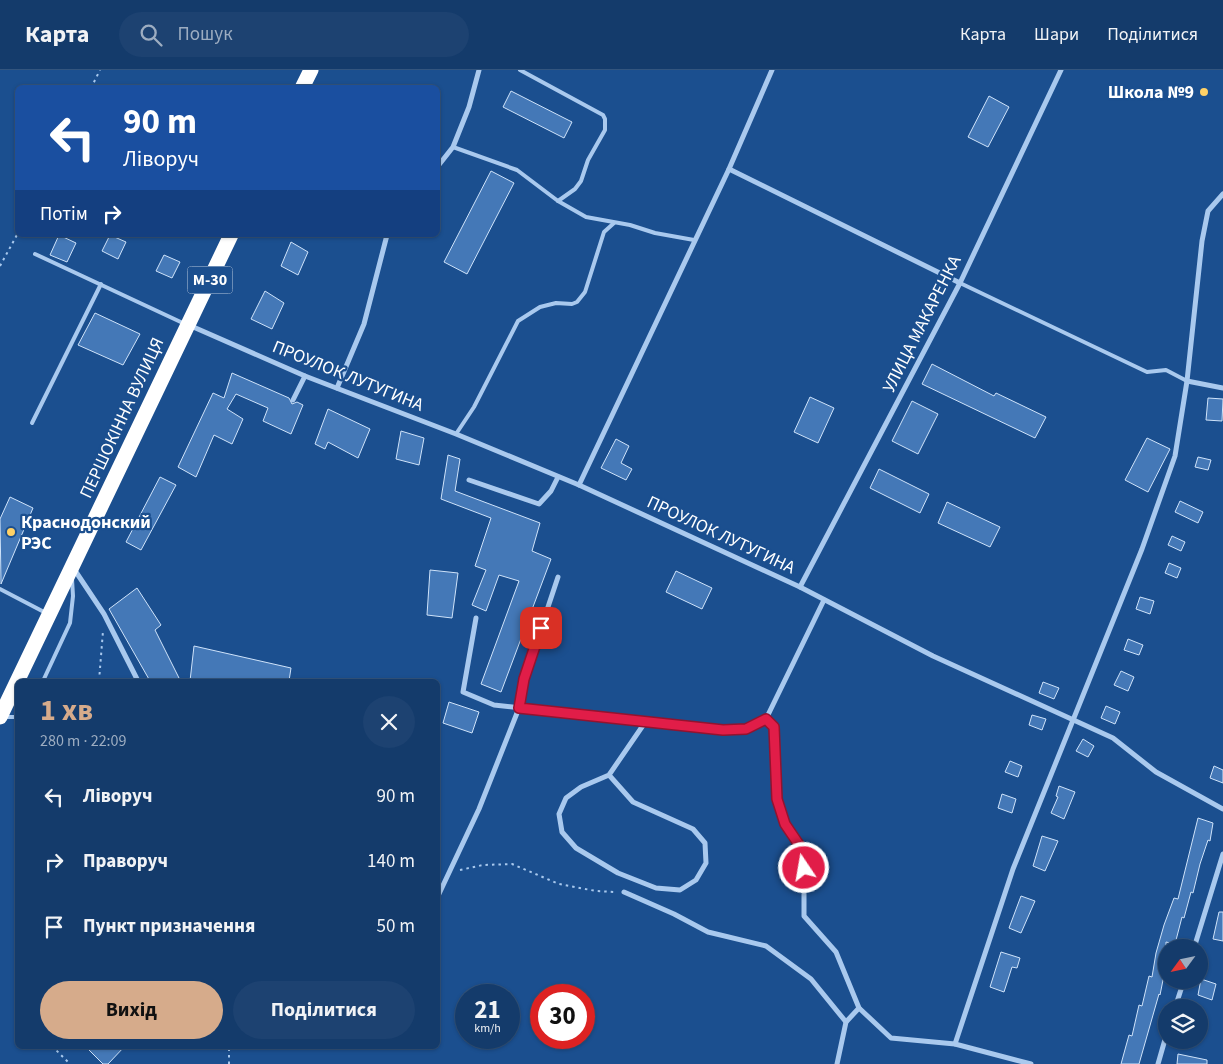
<!DOCTYPE html>
<html lang="uk">
<head>
<meta charset="utf-8">
<style>
	:root { --surface:#143b6b; --page:#1d4271; --text:#f1f3f6; --muted:#9dadc1; --line:#33557e; --accent:#d6ab8b }
	body { margin:0; font-family:"Source Sans 3",sans-serif; background:var(--page); color:var(--text); height:100vh; display:flex; flex-direction:column; font-size:19px; white-space:nowrap }
	* { box-sizing:border-box; margin:0 }
	p { font-size:16px; color:var(--muted) }
	.icon { flex:none; width:28px; height:28px; fill:none; stroke:currentColor; stroke-width:2; stroke-linecap:round; stroke-linejoin:round }
	.map { position:relative; flex:1; overflow:hidden }
	.side { position:absolute; left:15px; top:609px; width:425px; height:370px; display:flex; flex-direction:column; background:var(--surface); border-radius:8px; box-shadow:0 1px 4px #0004,0 0 0 1px var(--line) }
	.side>* { flex:none }
	.guide { position:absolute; left:15px; top:15px; width:425px; height:152px; border-radius:8px; box-shadow:0 1px 4px #0004,0 0 0 1px var(--line); background:#1a4fa0; color:#fff; overflow:hidden }
	.needle { width:32px; rotate:237deg }
	.fabs { position:absolute; left:1158px; top:869px; display:grid; gap:10px }
	.fabs a { display:grid; place-items:center; width:50px; height:50px; border-radius:50%; background:var(--surface); box-shadow:0 1px 4px #0004,0 0 0 1px var(--line); font-size:25px }
	.speed { position:absolute; left:455px; top:914px; display:flex; gap:10px; font-size:25px; font-weight:700; text-align:center }
	.speed>* { display:grid; place-content:center; width:65px; height:65px; border-radius:50%; background:var(--surface); box-shadow:0 1px 4px #0004,0 0 0 1px var(--line); line-height:1 }
	.speed small { font-size:12px; font-weight:400 }
	.speed .limit { border:8px solid #d22; background:#fff; color:#111 }
	.pin { position:absolute; display:grid; place-items:center; width:42px; height:42px; color:#fff; margin:-21px; border-radius:10px; box-shadow:0 2px 8px #0006 }
	.me { position:absolute; width:55px; margin:-28px; rotate:348deg; stroke-linejoin:round; filter:drop-shadow(0 0 4px #0008) }
	.turn { display:flex; align-items:center; gap:18px; height:105px; padding:0 25px; font-size:22px }
	.turn .icon { width:65px; height:65px; stroke-width:2.5 }
	.turn b { display:block; font-size:35px; line-height:42px }
	.then { display:flex; align-items:center; height:48px; padding:0 25px; background:#0003; gap:10px; font-size:19px }
	.round { display:grid; place-items:center; flex:none; width:52px; height:52px; border-radius:26px; background:var(--page) }
	.headline { display:flex; align-items:center; justify-content:space-between; height:85px; padding:0 25px }
	h1 { font-size:30px; font-weight:700; line-height:38px; color:var(--accent) }
	.cta { display:flex; gap:10px; margin-top:auto; padding:10px 25px }
	.cta a { flex:1; height:58px; border-radius:30px; background:var(--accent); color:#111; font-size:20px; font-weight:700; line-height:58px; text-align:center }
	.cta a+a { background:var(--page); color:var(--text) }
	ul { padding:0; list-style:none }
	li { display:flex; align-items:center; gap:15px; height:65px; padding:0 25px }
	li div { flex:1 }
	li b { display:block; font-size:19px }
	li em { font-style:normal }
	header { display:flex; align-items:center; gap:30px; box-sizing:border-box; height:70px; padding:0 25px; background:var(--surface); border-bottom:1px solid var(--line) }
	header strong { font-size:24px }
	nav { display:flex; gap:28px; margin-inline-start:auto; font-size:18px }
	.search { width:350px; height:45px; background:var(--page); display:flex; align-items:center; gap:12px; box-sizing:border-box; padding:0 18px; border-radius:28px; color:var(--muted); font-size:19px }
	.map>svg:first-child { display:block }
</style>
</head>
<body>
<header>
<strong>Карта</strong>
<div class="search"><svg class="icon" aria-label="search" viewBox="0 0 24 24"><circle cx="10" cy="10" r="6"/><path d="M15 15l6 6"/></svg>Пошук</div>
<nav><a>Карта</a><a>Шари</a><a>Поділитися</a></nav>
</header>
<div class="map">
<svg width="1223" height="994" viewBox="0 0 1223 994">
	<rect width="100%" height="100%" fill="#1b4f8f"/>
	<!-- building -->
	<g fill="#4478b7" stroke="#cfe3fa">
		<path d="M511 21 572 52 564 68 503 37Z"/>
		<path d="M989 26 1009 37 988 77 968 67Z"/>
		<path d="M491 101 514 113 467 204 444 192Z"/>
		<path d="M59 165 76 173 67 192 50 185Z"/>
		<path d="M110 165 126 172 118 189 102 181Z"/>
		<path d="M291 172 308 182 298 205 281 196Z"/>
		<path d="M164 185 180 192 172 208 156 201Z"/>
		<path d="M265 221 284 233 272 259 251 249Z"/>
		<path d="M95 243 140 264 123 295 78 275Z"/>
		<path d="M932 294 994 326 996 323 1046 347 1035 368 922 314Z"/>
		<path d="M232 303 289 328 292 334 297 332 303 335 291 364 263 351 268 338 236 324 227 339 243 349 232 374 214 365 196 407 178 397 213 323 224 328Z"/>
		<path d="M810 327 834 338 818 373 794 362Z"/>
		<path d="M1208 328 1223 329 1222 351 1206 350Z"/>
		<path d="M912 331 938 344 918 384 892 371Z"/>
		<path d="M328 339 370 359 358 388 328 372 325 379 315 374Z"/>
		<path d="M401 361 424 368 419 395 396 389Z"/>
		<path d="M1147 368 1170 379 1148 422 1125 410Z"/>
		<path d="M616 369 629 376 621 393 632 399 626 410 601 398Z"/>
		<path d="M448 385 460 389 455 421 540 453 532 481 551 489 501 622 481 614 519 511 499 505 486 541 472 535 486 500 475 496 491 448 441 429Z"/>
		<path d="M1198 387 1211 390 1208 400 1195 397Z"/>
		<path d="M879 399 929 424 920 443 870 418Z"/>
		<path d="M160 407 176 415 141 480 126 472Z"/>
		<path d="M10 427 33 438 1 514 0 449Z"/>
		<path d="M1180 431 1203 442 1198 453 1175 442Z"/>
		<path d="M947 432 1000 457 990 477 938 453Z"/>
		<path d="M1172 466 1185 472 1181 481 1168 475Z"/>
		<path d="M1169 493 1181 498 1177 508 1165 503Z"/>
		<path d="M430 500 458 503 452 548 427 545Z"/>
		<path d="M676 501 712 518 702 539 666 522Z"/>
		<path d="M137 518 161 555 155 560 179 608 171 611H150L109 539Z"/>
		<path d="M1140 527 1154 531 1150 544 1136 539Z"/>
		<path d="M1128 569 1143 575 1139 585 1124 580Z"/>
		<path d="M194 576 291 598 289 611H190Z"/>
		<path d="M1121 601 1134 607 1128 621 1114 615Z"/>
		<path d="M1043 612 1059 618 1054 629 1039 623Z"/>
		<path d="M449 632 479 642 472 663 443 653Z"/>
		<path d="M1106 636 1120 642 1115 654 1101 648Z"/>
		<path d="M1032 645 1046 649 1042 660 1029 655Z"/>
		<path d="M1083 669 1094 676 1088 687 1076 681Z"/>
		<path d="M1010 691 1022 696 1018 707 1005 702Z"/>
		<path d="M1214 696 1223 700V713L1210 708Z"/>
		<path d="M1059 716 1075 722 1064 749 1051 743 1058 727 1056 726Z"/>
		<path d="M1002 724 1016 729 1012 743 998 738Z"/>
		<path d="M1198 748 1213 753 1210 771 1208 770 1200 794 1193 823 1191 822 1184 848 1182 847 1175 874 1166 872V895L1160 925 1159 924 1139 994H1121L1129 965 1132 966 1139 935 1142 936 1149 906 1152 907 1156 883 1164 855 1174 828 1178 829Z"/>
		<path d="M1042 766 1058 771 1045 801 1033 796Z"/>
		<path d="M1021 826 1035 831 1021 863 1009 858Z"/>
		<path d="M1219 842H1223V871L1213 869Z"/>
		<path d="M1001 882 1020 888 1017 898 1012 897 1004 922 990 917Z"/>
		<path d="M1201 909 1216 914 1212 930 1198 925Z"/>
		<path d="M85 976H125L108 994H103Z"/>
		<path d="M1178 984 1207 990V994H1177Z"/>
	</g>
	<g fill="none" stroke-linecap="round" stroke-linejoin="round">
		<!-- path -->
		<g stroke="#a9c9ee" stroke-width="2" stroke-dasharray="2.5 4" stroke-linecap="butt">
			<path d="M91 18 100 0"/>
			<path d="M0 196 18 163"/>
			<path d="M99 611 103 561"/>
			<path d="M460 800 483 795 512 794 559 814 596 821 615 822"/>
			<path d="M52 976 70 994"/>
			<path d="M229 994V976"/>
		</g>
		<!-- lane -->
		<g stroke="#a9c9ee" stroke-width="4">
			<path d="M520 0 603 45 605 49V60L588 90 581 111 575 119 558 131"/>
			<path d="M453 77 517 100 558 131 586 147 630 155 655 163 694 170"/>
			<path d="M35 184 185 254"/>
			<path d="M960 213 1147 302 1166 300 1187 311"/>
			<path d="M32 353 101 214"/>
			<path d="M456 364 474 337 518 251 540 237 556 233 572 234 577 232 585 222 604 162 614 153"/>
			<path d="M0 519 46 543"/>
			<path d="M43 611 70 553 73 526 72 509"/>
			<path d="M5 647H18"/>
		</g>
		<!-- street -->
		<g stroke="#a9c9ee" stroke-width="5">
			<path d="M438 96 453 77 469 37 479 0"/>
			<path d="M729 99 960 213"/>
			<path d="M191 256 305 306 456 364 579 415 800 517 933 586 1113 668 1156 702 1223 739"/>
			<path d="M1187 311 1223 318"/>
			<path d="M337 318 364 254 387 165"/>
			<path d="M293 330 305 306"/>
			<path d="M469 410 539 434 551 421 558 407"/>
			<path d="M579 415 729 99 772 0"/>
			<path d="M74 499 104 544 138 611"/>
			<path d="M800 517 960 213 1061 0"/>
			<path d="M476 548 463 622 494 635 723 660 745 659 766 649 824 530"/>
			<path d="M766 649 775 657 777 729 785 754 804 782V846L836 882 859 938 891 968 955 974 1031 994"/>
			<path d="M609 705 633 732 693 759 705 773 706 793 696 810 680 820 656 818 618 803 576 778 562 762 559 744 566 728 581 717 609 705 646 651"/>
			<path d="M624 822 674 844 708 862 766 876 811 909 846 952"/>
			<path d="M438 826 479 739 519 638 524 609 558 507"/>
			<path d="M1194 878 1223 784"/>
			<path d="M1175 938 1184 910"/>
			<path d="M955 974 1013 799 1142 479 1175 386 1187 311 1202 171 1208 141 1223 124"/>
			<path d="M837 994 846 952 859 938"/>
			<path d="M1158 994 1166 966"/>
		</g>
		<!-- highway -->
		<g stroke="#fff" stroke-width="15">
			<path d="M302 18 311 0"/>
			<path d="M0 647 231 165"/>
		</g>
	</g>
	<g fill="none" stroke-linecap="round" stroke-linejoin="round">
		<defs>
			<path id="route" d="M541 558 524 609 519 638 723 660 746 659 766 649 774 657 777 729 785 754 804 782V798"/>
		</defs>
		<!-- route casing -->
		<use href="#route" stroke="#92132f" stroke-width="12"/>
		<!-- route -->
		<use href="#route" stroke="#e11d48" stroke-width="9"/>
	</g>
	<!-- markers -->
	<g fill="#ffd166" stroke="#1b4f8f" stroke-width="2">
		<circle cx="1204" cy="22" r="5"/>
		<circle cx="11" cy="462" r="5"/>
	</g>
	<g text-anchor="middle" dominant-baseline="central" stroke-width="4.5" stroke-linejoin="round" paint-order="stroke">
		<!-- shield labels -->
		<rect fill="#1b4f8f" stroke="#bbcadd" stroke-width="1" x="187.5" y="196.5" width="45" height="27" rx="4"/>
		<g font-size="16" font-weight="bold" fill="#fff">
			<text x="210" y="210">М-30</text>
		</g>
		<!-- poi labels -->
		<g font-size="18" font-weight="bold" fill="#fff" stroke="#1b4f8f" text-anchor="end">
			<text x="1194" y="22">Школа №9</text>
			<text x="21" y="452" text-anchor="start">Краснодонский<tspan x="21" dy="21">РЭС</tspan></text>
		</g>
		<!-- street labels -->
		<g font-size="18" fill="#fff" stroke="#1b4f8f">
			<text transform="translate(922 254) rotate(-63)">УЛИЦА МАКАРЕНКА</text>
			<text transform="translate(348 306) rotate(22)">ПРОУЛОК ЛУТУГИНА</text>
			<text transform="translate(122 348) rotate(-65)">ПЕРШОКІННА ВУЛИЦЯ</text>
			<text transform="translate(721 465) rotate(25)">ПРОУЛОК ЛУТУГИНА</text>
		</g>
	</g>
</svg>
<div class="fabs">
<a><svg class="needle" viewBox="-14 -14 28 28"><path d="M0-13l5 13h-10z" fill="#e53935"/><path d="M0 13l5-13h-10z" fill="#9dadc1"/></svg></a>
<a><svg class="icon" aria-label="layers" viewBox="0 0 24 24"><path d="M12 4l9 5-9 5-9-5zM3 14l9 5 9-5"/></svg></a>
</div>
<div class="speed"><div>21<small>km/h</small></div><div class="limit">30</div></div>
<div class="pin" style="left:541px;top:558px;background:#d93025"><svg class="icon" aria-label="arrive" viewBox="0 0 24 24"><path d="M6 21V4h12l-3 4 3 4H6"/></svg></div>
<svg class="me" style="left:804px;top:798px" viewBox="-20 -20 40 40"><circle r="17" fill="#e11d48" stroke="#fff" stroke-width="3"/><path d="M0-11L8 9 0 5-8 9z" fill="#fff"/></svg>
<div class="guide">
<div class="turn"><svg class="icon" aria-label="left" viewBox="0 0 24 24"><path d="M17 20v-9H6M10 6l-5 5 5 5"/></svg><div><b>90 m</b>Ліворуч</div></div>
<div class="then">Потім<svg class="icon" aria-label="right" viewBox="0 0 24 24"><path d="M7 20v-9h11M14 6l5 5-5 5"/></svg></div>
</div>
<section class="side">
<div class="headline"><div><h1>1 хв</h1><p>280 m · 22:09</p></div><a class="round"><svg class="icon" aria-label="close" viewBox="0 0 24 24"><path d="M6 6l12 12M18 6L6 18"/></svg></a></div>
<ul>
<li><svg class="icon" aria-label="left" viewBox="0 0 24 24"><path d="M17 20v-9H6M10 6l-5 5 5 5"/></svg><div><b>Ліворуч</b></div><em>90 m</em></li>
<li><svg class="icon" aria-label="right" viewBox="0 0 24 24"><path d="M7 20v-9h11M14 6l5 5-5 5"/></svg><div><b>Праворуч</b></div><em>140 m</em></li>
<li><svg class="icon" aria-label="arrive" viewBox="0 0 24 24"><path d="M6 21V4h12l-3 4 3 4H6"/></svg><div><b>Пункт призначення</b></div><em>50 m</em></li>
</ul>
<div class="cta"><a>Вихід</a><a>Поділитися</a></div>
</section>
</div>
</body>
</html>
